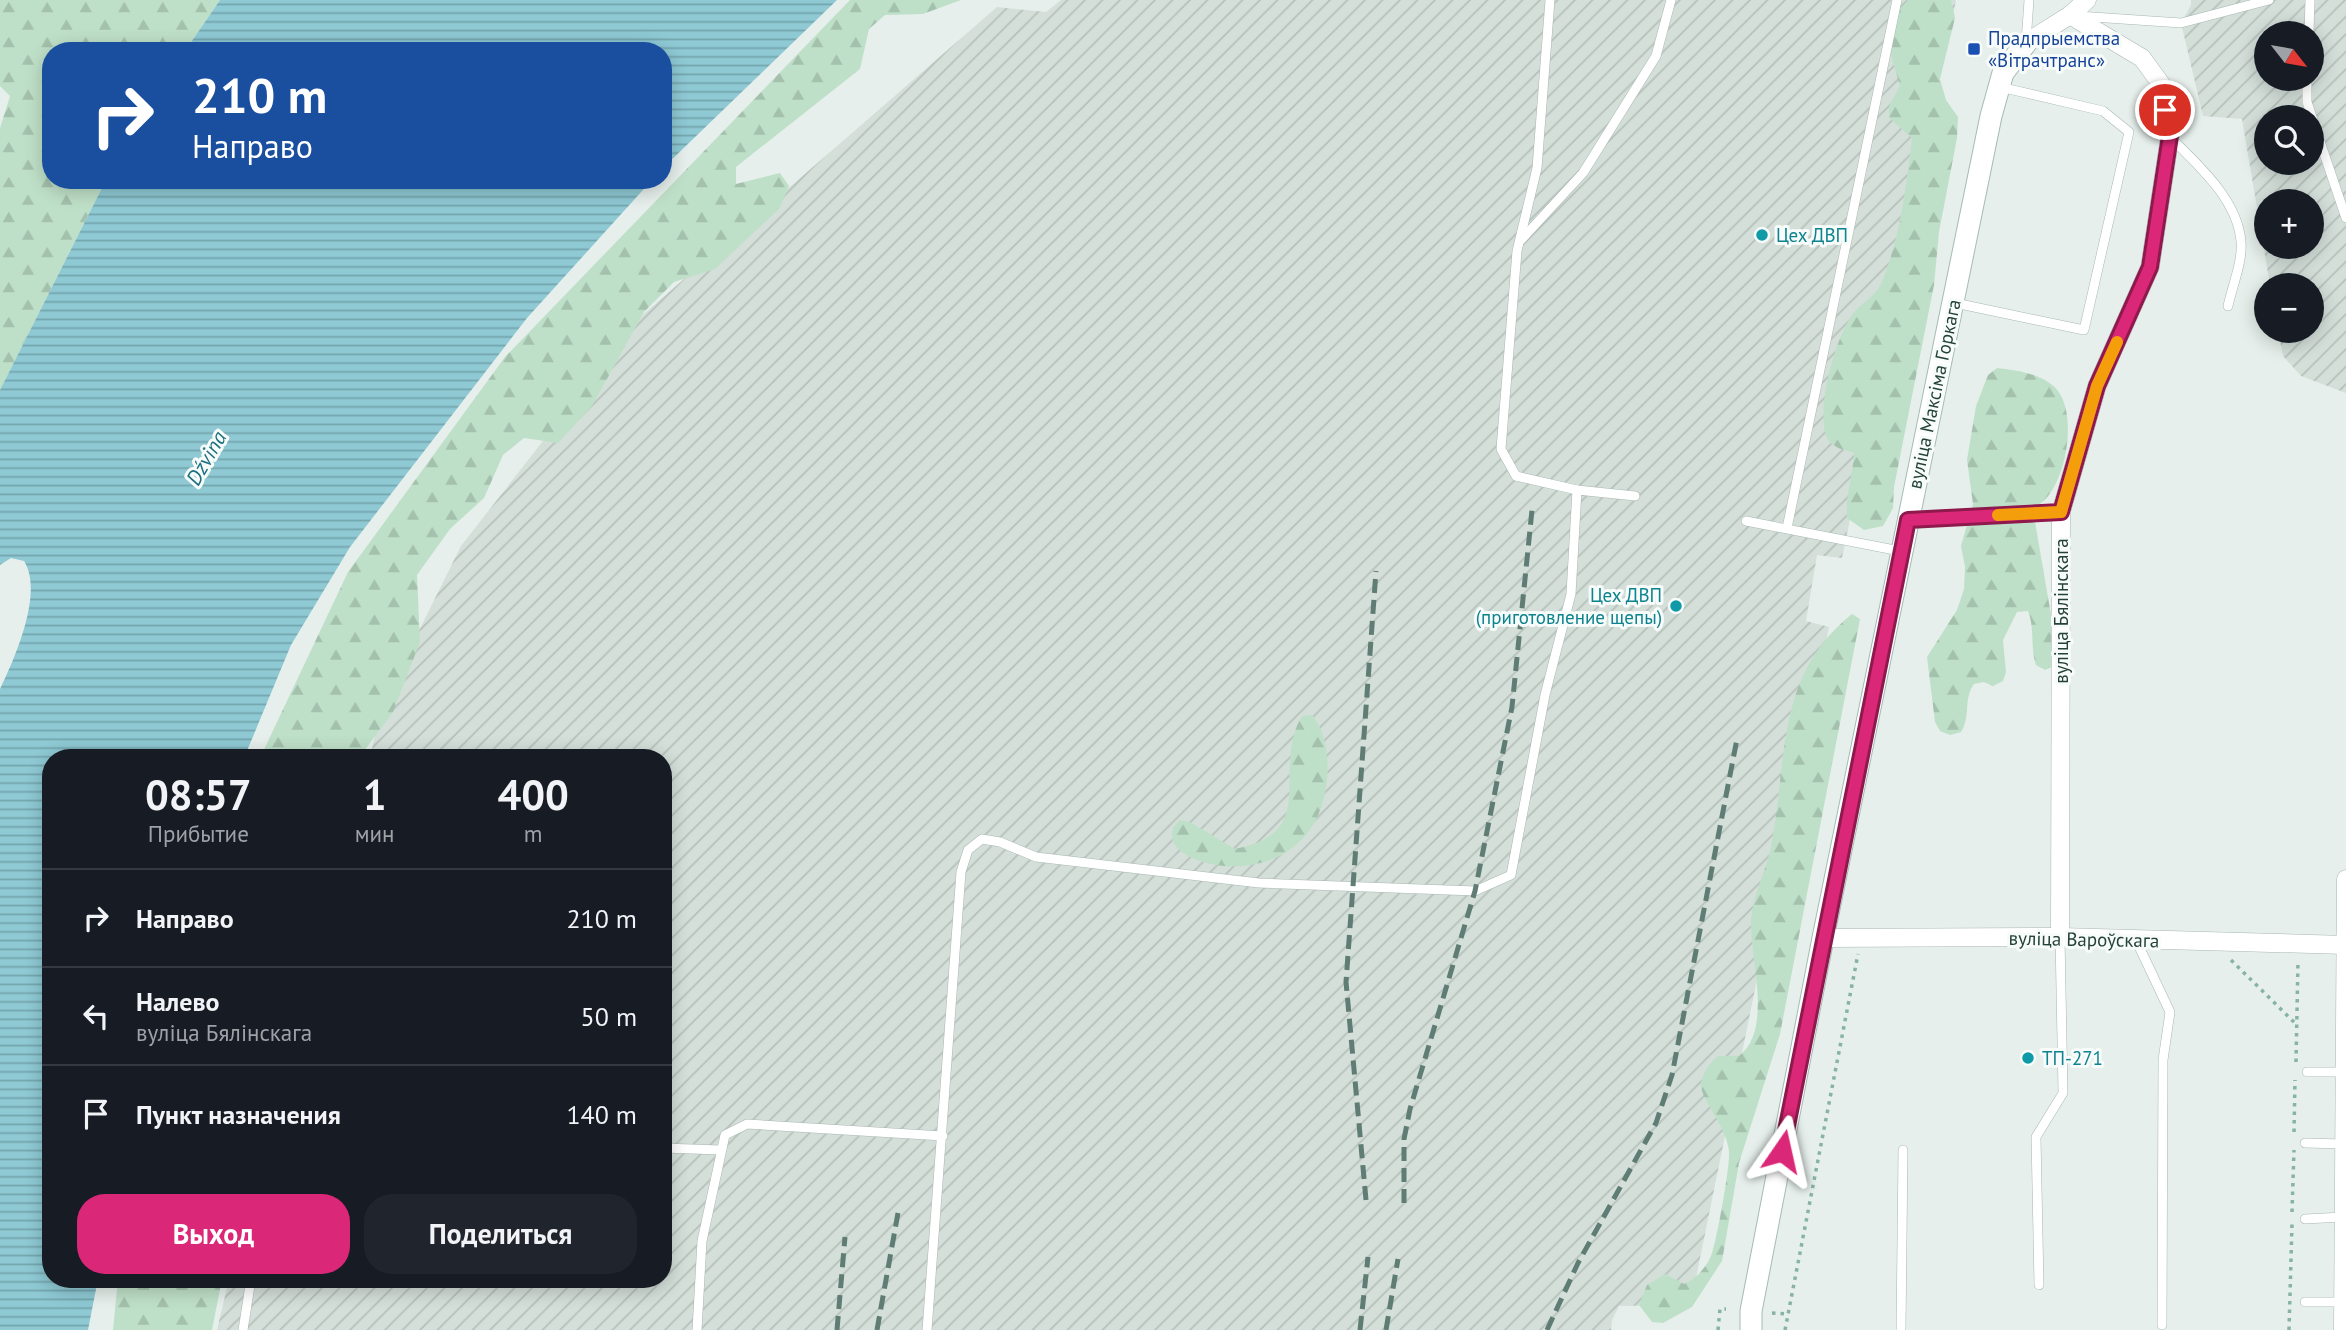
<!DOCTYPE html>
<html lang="ru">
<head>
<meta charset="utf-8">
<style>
	:root { --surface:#171b24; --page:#20242c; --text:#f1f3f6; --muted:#9ea1a6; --line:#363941; --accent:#db2777 }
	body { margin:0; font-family:"PT Sans",sans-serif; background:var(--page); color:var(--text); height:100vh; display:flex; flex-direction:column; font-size:26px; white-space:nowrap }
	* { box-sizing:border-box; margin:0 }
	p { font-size:23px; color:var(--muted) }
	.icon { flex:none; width:38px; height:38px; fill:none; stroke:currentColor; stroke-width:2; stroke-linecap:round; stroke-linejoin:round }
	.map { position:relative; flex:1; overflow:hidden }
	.panel { position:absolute; left:42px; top:749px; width:630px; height:539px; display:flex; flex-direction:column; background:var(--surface); border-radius:28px; box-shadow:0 4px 18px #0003 }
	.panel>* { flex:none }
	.top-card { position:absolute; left:42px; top:42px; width:630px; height:147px; border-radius:28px; box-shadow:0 4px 18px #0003; background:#1a4fa0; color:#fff; overflow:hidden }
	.needle { width:46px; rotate:121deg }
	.buttons { position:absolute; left:2254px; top:21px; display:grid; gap:14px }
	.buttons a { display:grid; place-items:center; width:70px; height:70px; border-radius:50%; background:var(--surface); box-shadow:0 4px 18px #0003; font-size:35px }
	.pin { position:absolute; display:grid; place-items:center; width:60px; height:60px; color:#fff; margin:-30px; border:4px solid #fff; border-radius:50%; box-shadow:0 2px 7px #0007 }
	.me { position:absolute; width:77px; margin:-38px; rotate:11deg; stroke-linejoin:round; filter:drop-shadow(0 0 5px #0008) }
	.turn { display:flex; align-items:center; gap:24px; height:147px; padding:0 35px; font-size:32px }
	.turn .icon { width:91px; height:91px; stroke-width:2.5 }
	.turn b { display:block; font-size:49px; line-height:60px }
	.eta { display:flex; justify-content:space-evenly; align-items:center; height:119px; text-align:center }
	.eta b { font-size:42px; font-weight:700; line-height:49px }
	.button { display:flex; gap:14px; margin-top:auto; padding:14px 35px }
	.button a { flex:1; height:80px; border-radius:28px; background:var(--accent); color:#fff; font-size:28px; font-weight:700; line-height:80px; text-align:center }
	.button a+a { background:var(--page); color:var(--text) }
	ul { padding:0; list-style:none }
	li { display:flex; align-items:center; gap:21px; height:98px; padding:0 35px; border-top:2px solid var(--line) }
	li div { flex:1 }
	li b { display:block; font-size:26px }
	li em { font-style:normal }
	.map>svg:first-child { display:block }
</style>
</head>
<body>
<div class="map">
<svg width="2346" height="1330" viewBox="0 0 2346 1330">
	<defs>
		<pattern id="industrial-furrows" width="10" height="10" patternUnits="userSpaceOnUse" patternTransform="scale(1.75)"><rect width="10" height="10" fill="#d4dfda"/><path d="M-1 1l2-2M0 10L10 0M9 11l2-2" fill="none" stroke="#b6c1bc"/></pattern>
		<pattern id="forest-firs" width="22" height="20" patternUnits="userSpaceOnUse" patternTransform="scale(1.75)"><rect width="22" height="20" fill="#bfe0c8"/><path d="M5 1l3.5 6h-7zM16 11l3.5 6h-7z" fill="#a4c1ad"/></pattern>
		<pattern id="water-rules" width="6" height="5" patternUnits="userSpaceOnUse" patternTransform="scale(1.75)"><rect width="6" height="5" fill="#8ec9d4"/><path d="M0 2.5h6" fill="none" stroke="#74a5ad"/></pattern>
	</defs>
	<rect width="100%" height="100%" fill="#e6efeb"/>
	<!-- industrial -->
	<g fill="url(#industrial-furrows)" fill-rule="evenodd">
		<path d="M1061 0H1956L1842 558 1817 555 1806 621 1829 627 1696 1278 1681 1305 1619 1306 1612 1320 1611 1330H217L229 1279H663V758H370L381 707 461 546 638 319 997 7 1046 12Z"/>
		<path d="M2191 0H2346V393L2301 376 2283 356 2278 331H2312V285H2270L2242 119 2203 116 2181 23 2191 5ZM2266 33H2312V79H2266ZM2266 117H2312V163H2266ZM2266 201H2312V247H2266Z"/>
	</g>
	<!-- forest -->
	<g fill="url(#forest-firs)">
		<path d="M0 0H220L185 51H51V180H106L0 390V128L10 96 0 86Z"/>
		<path d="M850 0H961L923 14 885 15 869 29 860 69 736 167V184L780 173 789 186 779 209 715 269 674 282 644 312 592 406 558 443 524 438 503 455 484 498 450 529 417 575 420 642 393 712 359 758H260L348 572 505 357Z"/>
		<path d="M1908 0H1951L1955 18 1940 79 1946 100 1958 117 1957 138 1939 232 1934 285 1894 487 1893 508 1883 526 1864 530 1847 518C1845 495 1853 476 1854 453 1845 450 1832 448 1827 438 1815 410 1835 339 1852 315 1862 301 1876 298 1883 279 1901 234 1906 186 1912 138L1889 118V106L1900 86 1888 45V23Z"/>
		<path d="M1997 368C2016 370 2045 374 2058 391 2078 417 2066 489 2037 506L2034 516 2056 644 2055 665 2045 670 2036 665C2030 647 2035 628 2028 611L2017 612 2003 640 2006 672 2003 681 1993 686 1984 682 1974 684C1963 699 1971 717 1961 732L1950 735 1940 731 1935 722 1927 657 1957 610 1964 589 1965 567 1961 546 1973 504 1967 460 1976 406 1988 375Z"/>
		<path d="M1852 614 1860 619 1780 1034 1739 1163 1722 1261 1692 1307 1663 1323 1652 1322 1639 1305 1647 1285 1665 1274 1684 1284C1696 1279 1708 1266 1712 1253 1717 1238 1730 1167 1729 1152 1728 1128 1699 1098 1701 1083 1703 1072 1710 1062 1718 1056H1739C1774 1029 1749 956 1751 919 1753 895 1766 871 1771 847 1788 760 1774 676 1852 614Z"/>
		<path d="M1312 715C1327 732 1330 764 1326 787 1307 912 1132 862 1180 820L1190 822 1235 849C1322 833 1270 769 1302 716Z"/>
		<path d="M118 1279H222L212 1330H113Z"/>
	</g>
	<!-- water -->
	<g fill="url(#water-rules)">
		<path d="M220 0H837L663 168V51H185Z"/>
		<path d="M106 180H652L527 318 350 547 291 645 244 758H51V1279H98L88 1330H0V689C15 658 44 592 24 561L11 558 0 565V390Z"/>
	</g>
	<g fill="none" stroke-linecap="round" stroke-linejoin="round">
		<defs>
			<g id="service">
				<path d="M1550 0 1537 168 1517 251 1501 449 1516 476 1577 490"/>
				<path d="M2078 16 2181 23 2269 0"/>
				<path d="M2309 33 2310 0"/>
				<path d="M2026 42 2029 0"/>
				<path d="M2307 79V102L2312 117"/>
				<path d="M2312 118 2346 218"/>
				<path d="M2171 138C2198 165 2237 199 2241 241 2243 261 2232 287 2228 306"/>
				<path d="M1521 240 1583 173 1656 56 1671 0"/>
				<path d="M1955 303 2084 330 2129 132 2103 111 2000 87"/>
				<path d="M1910 520 2061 512"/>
				<path d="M1746 521 1900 551"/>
				<path d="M1787 528 1897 0"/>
				<path d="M2136 940 2170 1012 2163 1060 2162 1325"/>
				<path d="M2307 1072H2344"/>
				<path d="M2305 1143 2343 1144"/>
				<path d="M663 1148 720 1150"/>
				<path d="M2305 1219 2343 1217"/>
				<path d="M2039 1285 2036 1137 2063 1093 2060 937"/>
				<path d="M2305 1302H2343"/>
				<path d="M243 1330 251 1279"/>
				<path d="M697 1330 702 1241 725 1135 747 1124 943 1136"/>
				<path d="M927 1330 961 872 968 850 982 839 1000 842 1036 857 1259 883 1475 891 1511 875 1545 695 1571 594 1577 490 1635 496"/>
				<path d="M1901 1330 1903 1150"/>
			</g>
			<g id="minor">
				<path d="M2026 43 2070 15 2087 0"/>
				<path d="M2060 937 2061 512 2097 386 2150 267 2170 136 2161 84 2142 58 2070 15"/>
				<path d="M1823 938 2060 937 2346 945"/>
				<path d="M2343 1330 2346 879"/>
			</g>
			<path id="secondary" d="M1751 1330V1311L1823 938 1991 116 2003 73 2026 43"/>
		</defs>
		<!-- service casing -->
		<use href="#service" stroke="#a8b8b2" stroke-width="10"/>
		<!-- minor casing -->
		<use href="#minor" stroke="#a8b8b2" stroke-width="19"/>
		<!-- secondary casing -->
		<use href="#secondary" stroke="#a4bbb3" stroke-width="23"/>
		<!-- path -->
		<g stroke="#86b3a5" stroke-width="3.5" stroke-dasharray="3.5 5" stroke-linecap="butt">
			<path d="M2231 960 2297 1025"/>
			<path d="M2296 1062 2298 961"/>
			<path d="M2294 1132 2295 1080"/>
			<path d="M2292 1212 2294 1150"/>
			<path d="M1772 1313 1788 1314"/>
			<path d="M1718 1330 1720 1309H1726"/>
			<path d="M1785 1330 1858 954"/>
			<path d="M2289 1330 2292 1224"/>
		</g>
		<!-- service -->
		<use href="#service" stroke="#fff" stroke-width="9"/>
		<!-- minor -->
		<use href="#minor" stroke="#fff" stroke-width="18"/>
		<!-- secondary -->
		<use href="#secondary" stroke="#fff" stroke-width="21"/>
		<!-- rail -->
		<g stroke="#5f7d75" stroke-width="5" stroke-dasharray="14 7" stroke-linecap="butt">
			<path d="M1366 1200 1346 982 1376 571"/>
			<path d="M1404 1203V1139L1410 1109 1475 891 1512 707 1532 510"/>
			<path d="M837 1330 845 1237"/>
			<path d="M877 1330 898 1213"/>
			<path d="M1360 1330 1368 1257"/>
			<path d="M1386 1330 1398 1259"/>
			<path d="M1547 1330 1578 1263 1656 1123 1672 1075 1737 739"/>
		</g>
	</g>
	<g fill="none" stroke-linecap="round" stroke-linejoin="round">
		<defs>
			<path id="route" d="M1782 1151 1908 520 2061 512 2097 386 2150 267 2170 136 2165 110"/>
		</defs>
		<!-- route casing -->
		<use href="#route" stroke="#8e194d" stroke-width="18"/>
		<!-- route -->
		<use href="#route" stroke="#db2777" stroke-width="12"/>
		<!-- slow -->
		<path stroke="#f59e0b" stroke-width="12" d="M1998 515 2061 512 2097 386 2117 342"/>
	</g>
	<!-- markers -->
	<rect fill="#1a4fb4" stroke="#f7fbf9" stroke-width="2.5" x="1967" y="42" width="14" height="14" rx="3.5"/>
	<g fill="#0f9aa8" stroke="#f7fbf9" stroke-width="2.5">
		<circle cx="1762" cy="235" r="7"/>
		<circle cx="1676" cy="606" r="7"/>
		<circle cx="2028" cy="1058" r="7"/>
	</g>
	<g text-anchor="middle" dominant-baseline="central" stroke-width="6" stroke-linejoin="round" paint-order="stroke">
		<!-- transit labels -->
		<g font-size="19" fill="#164399" stroke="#f7fbf9" text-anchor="start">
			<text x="1988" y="38">Прадпрыемства<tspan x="1988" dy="22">«Вітрачтранс»</tspan></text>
		</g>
		<!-- culture labels -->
		<g font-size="19" fill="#0d838f" stroke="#f7fbf9" text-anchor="start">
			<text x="1776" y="235">Цех ДВП</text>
			<text x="1662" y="595" text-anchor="end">Цех ДВП<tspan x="1662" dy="22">(приготовление щепы)</tspan></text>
			<text x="2042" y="1058">ТП-271</text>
		</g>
		<!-- street labels -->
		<g font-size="19" fill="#24423a" stroke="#f7fbf9">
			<text transform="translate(1934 394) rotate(-78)">вуліца Максіма Горкага</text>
			<text transform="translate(2061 611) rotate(-90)">вуліца Бялінскага</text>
			<text transform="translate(2084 939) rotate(1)">вуліца Вароўскага</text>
		</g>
		<!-- water labels -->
		<g font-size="21" font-style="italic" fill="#1c6f80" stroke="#f7fbf9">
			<text transform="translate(206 458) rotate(-60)">Dźvina</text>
		</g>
	</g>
</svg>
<div class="buttons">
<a><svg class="needle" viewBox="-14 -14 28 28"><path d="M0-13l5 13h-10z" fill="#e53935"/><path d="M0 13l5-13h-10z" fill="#9ea1a6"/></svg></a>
<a><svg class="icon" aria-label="search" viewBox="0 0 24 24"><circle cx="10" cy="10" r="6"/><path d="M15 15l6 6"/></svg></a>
<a>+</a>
<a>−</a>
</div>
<div class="pin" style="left:2165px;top:110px;background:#d93025"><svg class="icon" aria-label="arrive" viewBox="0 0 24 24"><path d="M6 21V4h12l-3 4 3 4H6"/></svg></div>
<svg class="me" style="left:1782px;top:1151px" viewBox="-20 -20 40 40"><path d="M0-17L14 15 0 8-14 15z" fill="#db2777" stroke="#fff" stroke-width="4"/></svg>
<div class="top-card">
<div class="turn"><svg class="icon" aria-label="right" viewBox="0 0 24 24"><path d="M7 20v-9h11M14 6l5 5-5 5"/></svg><div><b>210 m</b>Направо</div></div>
</div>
<section class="panel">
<div class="eta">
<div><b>08:57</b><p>Прибытие</p></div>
<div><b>1</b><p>мин</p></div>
<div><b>400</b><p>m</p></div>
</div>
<ul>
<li><svg class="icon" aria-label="right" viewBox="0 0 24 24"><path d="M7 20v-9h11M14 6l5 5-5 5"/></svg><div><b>Направо</b></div><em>210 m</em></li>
<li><svg class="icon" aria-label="left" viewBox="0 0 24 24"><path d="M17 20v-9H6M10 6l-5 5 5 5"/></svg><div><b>Налево</b><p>вуліца Бялінскага</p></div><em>50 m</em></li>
<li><svg class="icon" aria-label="arrive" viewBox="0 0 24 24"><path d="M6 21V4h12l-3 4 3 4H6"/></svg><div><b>Пункт назначения</b></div><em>140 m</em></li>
</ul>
<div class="button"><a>Выход</a><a>Поделиться</a></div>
</section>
</div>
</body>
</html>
